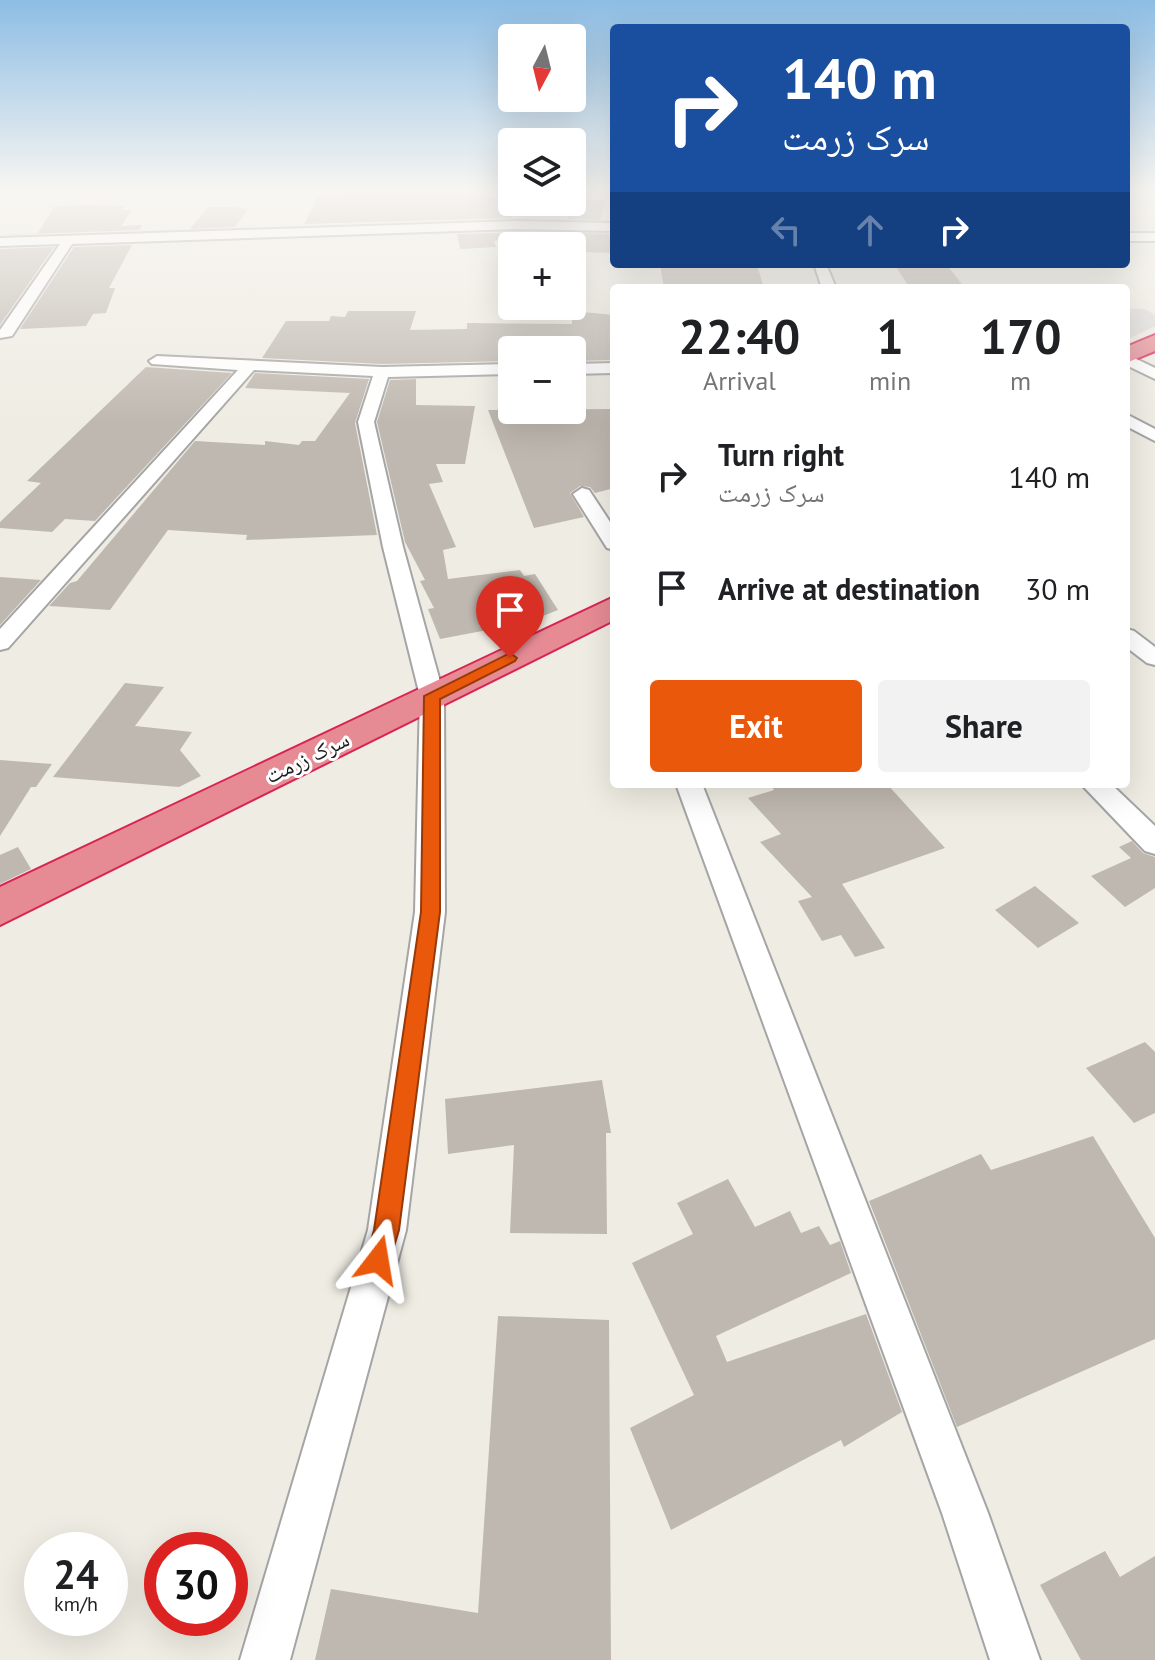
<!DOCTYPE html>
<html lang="en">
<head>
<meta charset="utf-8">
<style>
	:root { --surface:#fff; --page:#f2f2f2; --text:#202124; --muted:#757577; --accent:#ea580c }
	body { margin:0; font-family:"PT Sans","Noto Naskh Arabic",sans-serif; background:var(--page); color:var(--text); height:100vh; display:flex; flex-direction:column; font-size:30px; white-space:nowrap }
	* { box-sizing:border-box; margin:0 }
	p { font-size:26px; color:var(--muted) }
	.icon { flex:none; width:44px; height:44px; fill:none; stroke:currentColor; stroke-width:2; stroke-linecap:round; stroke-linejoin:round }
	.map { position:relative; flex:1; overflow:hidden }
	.drawer { position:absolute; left:610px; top:284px; width:520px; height:504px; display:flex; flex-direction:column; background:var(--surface); border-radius:8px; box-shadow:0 8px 32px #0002 }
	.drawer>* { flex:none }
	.banner { position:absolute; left:610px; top:24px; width:520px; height:244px; border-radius:8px; box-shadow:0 8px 32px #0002; background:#1a4fa0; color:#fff; overflow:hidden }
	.needle { width:52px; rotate:187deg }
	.controls { position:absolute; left:498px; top:24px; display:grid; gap:16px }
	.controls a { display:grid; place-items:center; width:88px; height:88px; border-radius:8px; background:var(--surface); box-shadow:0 8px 32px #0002; font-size:40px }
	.speed { position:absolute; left:24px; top:1532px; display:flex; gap:16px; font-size:40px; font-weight:700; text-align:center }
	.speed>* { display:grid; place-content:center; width:104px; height:104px; border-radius:50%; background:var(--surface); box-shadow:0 8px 32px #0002; line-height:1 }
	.speed small { font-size:20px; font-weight:400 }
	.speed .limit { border:12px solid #d22; background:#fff; color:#111 }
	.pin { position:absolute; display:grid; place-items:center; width:68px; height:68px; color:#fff; margin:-82px -34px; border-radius:50% 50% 50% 0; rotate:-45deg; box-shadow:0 0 8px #0007 }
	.pin .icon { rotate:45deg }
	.me { position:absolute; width:88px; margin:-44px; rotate:14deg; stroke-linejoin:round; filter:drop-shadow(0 0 6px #0008) }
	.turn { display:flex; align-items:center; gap:28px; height:168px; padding:0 40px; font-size:36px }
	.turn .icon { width:104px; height:104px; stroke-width:2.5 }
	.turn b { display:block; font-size:56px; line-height:68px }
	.lanes { display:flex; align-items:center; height:76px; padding:0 40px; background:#0003; justify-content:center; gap:40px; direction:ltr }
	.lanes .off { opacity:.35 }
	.eta { display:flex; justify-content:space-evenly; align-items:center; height:136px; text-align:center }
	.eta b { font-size:48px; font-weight:800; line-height:56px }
	.button { display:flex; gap:16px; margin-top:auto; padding:16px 40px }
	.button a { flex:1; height:92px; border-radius:8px; background:var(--accent); color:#fff; font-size:32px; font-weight:800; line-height:92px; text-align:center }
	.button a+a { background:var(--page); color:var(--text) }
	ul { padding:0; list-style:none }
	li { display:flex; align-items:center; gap:24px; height:112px; padding:0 40px }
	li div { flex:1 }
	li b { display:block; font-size:30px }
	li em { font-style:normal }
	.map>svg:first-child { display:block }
</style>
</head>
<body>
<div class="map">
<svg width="1155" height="1660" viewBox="0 0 1155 1660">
	<rect width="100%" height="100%" fill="#efece3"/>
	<!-- residential -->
	<path fill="#dcdbda" d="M1126 309H1145L1155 315V326L1126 340Z"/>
	<!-- building -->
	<g fill="#bfb8b0">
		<path d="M398 191H488L485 197 512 198V218L304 224 319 195Z"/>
		<path d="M575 199 606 200 600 220 567 219Z"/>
		<path d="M80 205 125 206 121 210H132L121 226 142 225 140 230 0 235 38 233 54 207Z"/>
		<path d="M208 207H237L248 209 235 227 190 229Z"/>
		<path d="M500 233 504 240 494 241 496 247 460 249 457 234Z"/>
		<path d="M582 233 614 234V253L583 252Z"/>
		<path d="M132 245 109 288H115L106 313 93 314 86 326 20 329 74 247Z"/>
		<path d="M54 247 0 325V249Z"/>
		<path d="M660 264 757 265 764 288H664Z"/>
		<path d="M894 264H946L965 288H910Z"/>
		<path d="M348 311H416L410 330 467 329V323L572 324V311L614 315V360L572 361V347H531L530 350H512V361L382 364 262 358 286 321H329L331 316 345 317Z"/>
		<path d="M146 367 232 373 95 521 65 519 52 532 0 528V522L41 483 27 481Z"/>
		<path d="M255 373 369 379 355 423 377 535 246 540 247 535 168 530 110 610 49 606 70 583 77 581 195 441 265 445V441L299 445 302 441H315L350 393 245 388Z"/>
		<path d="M416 379V405L475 406 465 464H436L443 482 429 484 456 547 443 550 448 579 520 570 524 576 535 574 558 610 502 632 498 628 440 639 428 609 434 608 420 581 425 580 405 542 377 422 390 380Z"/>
		<path d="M614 409V488L595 493 590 487 580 486 570 493 584 517 534 528 488 410Z"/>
		<path d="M0 577 41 580 0 625Z"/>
		<path d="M125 683 164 687 135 726 192 732 180 750 201 776 179 787 53 777Z"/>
		<path d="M0 760 52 764 36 787H31L0 836Z"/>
		<path d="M771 784H887L945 848 842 884 885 948 855 957 841 935 822 941 798 901 812 897 760 842 781 834 748 798 774 790Z"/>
		<path d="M1132 841 1143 853 1155 857V888L1125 907 1091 876 1131 858 1119 847Z"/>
		<path d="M18 847 31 869 0 884V855Z"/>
		<path d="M1035 886 1079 923 1038 948 995 910Z"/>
		<path d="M1145 1042 1155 1052V1113L1134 1123 1086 1068Z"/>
		<path d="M602 1080 611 1133H606L607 1234 510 1233 514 1145 448 1154 445 1099Z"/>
		<path d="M1093 1136 1155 1238V1339L957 1427 869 1201 981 1154 991 1170Z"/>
		<path d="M728 1179 755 1227 790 1211 801 1233 819 1226 830 1245 840 1241 851 1273 716 1336 727 1362 866 1314 902 1412 844 1447 841 1440 671 1530 630 1428 694 1395 632 1263 693 1234 677 1203Z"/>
		<path d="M498 1316 609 1320 611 1660H315L331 1589 478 1613Z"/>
		<path d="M1105 1551 1120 1577 1155 1556V1660H1081L1040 1585Z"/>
	</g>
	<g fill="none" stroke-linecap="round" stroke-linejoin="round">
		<defs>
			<g id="minor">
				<path d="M516 221 614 223V231L516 229 72 244 12 336 0 338V330L60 244 0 246V238Z"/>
				<rect x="1126" y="233" width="29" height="8"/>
				<path d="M814 264H826L836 288H822Z"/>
				<path d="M1126 354 1155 368V379L1126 365Z"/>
				<path d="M157 356 382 367 512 364V374L388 377 374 422 403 547 444 696 445 912 406 1230 290 1660H240L368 1230 415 912 420 696 383 547 358 422 373 376 254 370 8 648 0 650V629L238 370 152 364 149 361Z"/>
				<path d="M614 363V373L572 374V364Z"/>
				<path d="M1126 414 1155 429V441L1126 426Z"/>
				<path d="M582 488 589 490 614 528V550L607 548 573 494Z"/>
				<path d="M1126 629 1134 631 1155 647V665L1147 663 1126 647Z"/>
				<path d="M676 784H702L988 1513 1040 1660H990L942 1513Z"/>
				<path d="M1081 784H1111L1155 826V854L1145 851Z"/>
			</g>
			<g id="highway">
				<path d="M1155 335V351L1126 363V347Z"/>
				<path d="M614 597V620L0 925V887Z"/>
			</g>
		</defs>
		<!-- minor casing -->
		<use href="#minor" stroke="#a5a5a5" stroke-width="4"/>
		<!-- highway casing -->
		<use href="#highway" stroke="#d92452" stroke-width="4"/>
		<!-- minor -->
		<use href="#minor" fill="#fff" fill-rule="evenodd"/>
		<!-- highway -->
		<use href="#highway" fill="#e68b94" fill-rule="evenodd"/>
	</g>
	<!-- sky -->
	<linearGradient id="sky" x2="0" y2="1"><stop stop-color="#8dbde4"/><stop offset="0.45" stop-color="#f8f6f2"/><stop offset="1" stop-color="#f8f6f2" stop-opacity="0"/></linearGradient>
	<rect width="1155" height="423" fill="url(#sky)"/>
	<!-- route -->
	<path fill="#ea580c" stroke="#983908" stroke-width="2" d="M510 653 517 658 515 661 440 699V912L399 1230 387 1270 378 1273 369 1270 365 1260 374 1230 421 912 424 696Z"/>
	<g text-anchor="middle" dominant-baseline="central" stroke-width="6" stroke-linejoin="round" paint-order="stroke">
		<!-- street labels -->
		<g font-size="22" fill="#1e1e1e" stroke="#fff">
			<text transform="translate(307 757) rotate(-26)">سرک زرمت</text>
		</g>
	</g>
</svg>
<div class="controls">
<a><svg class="needle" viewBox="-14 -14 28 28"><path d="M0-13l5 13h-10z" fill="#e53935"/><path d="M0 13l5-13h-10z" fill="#757577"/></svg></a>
<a><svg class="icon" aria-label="layers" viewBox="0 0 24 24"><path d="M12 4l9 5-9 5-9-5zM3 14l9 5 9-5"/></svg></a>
<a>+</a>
<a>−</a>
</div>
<div class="speed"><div>24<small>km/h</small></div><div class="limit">30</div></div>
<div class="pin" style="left:510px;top:658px;background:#d93025"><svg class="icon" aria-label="arrive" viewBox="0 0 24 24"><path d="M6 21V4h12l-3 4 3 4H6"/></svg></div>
<svg class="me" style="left:378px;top:1260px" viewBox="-20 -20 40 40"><path d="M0-17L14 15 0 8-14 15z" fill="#ea580c" stroke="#fff" stroke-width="4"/></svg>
<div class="banner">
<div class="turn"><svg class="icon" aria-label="right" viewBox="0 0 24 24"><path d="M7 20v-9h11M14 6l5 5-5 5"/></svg><div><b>140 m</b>سرک زرمت</div></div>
<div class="lanes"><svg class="icon off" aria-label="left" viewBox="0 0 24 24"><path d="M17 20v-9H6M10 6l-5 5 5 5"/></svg><svg class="icon off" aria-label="ahead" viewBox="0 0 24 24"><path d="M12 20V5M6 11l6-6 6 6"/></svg><svg class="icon" aria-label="right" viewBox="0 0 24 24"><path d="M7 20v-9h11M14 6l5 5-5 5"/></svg></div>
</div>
<section class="drawer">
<div class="eta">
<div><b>22:40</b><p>Arrival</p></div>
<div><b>1</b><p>min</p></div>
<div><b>170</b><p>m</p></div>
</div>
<ul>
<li><svg class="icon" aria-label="right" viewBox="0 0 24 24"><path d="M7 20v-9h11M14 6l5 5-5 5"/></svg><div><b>Turn right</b><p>سرک زرمت</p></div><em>140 m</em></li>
<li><svg class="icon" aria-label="arrive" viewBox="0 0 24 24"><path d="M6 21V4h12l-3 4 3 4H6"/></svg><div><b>Arrive at destination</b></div><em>30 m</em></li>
</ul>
<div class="button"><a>Exit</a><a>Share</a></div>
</section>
</div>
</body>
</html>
